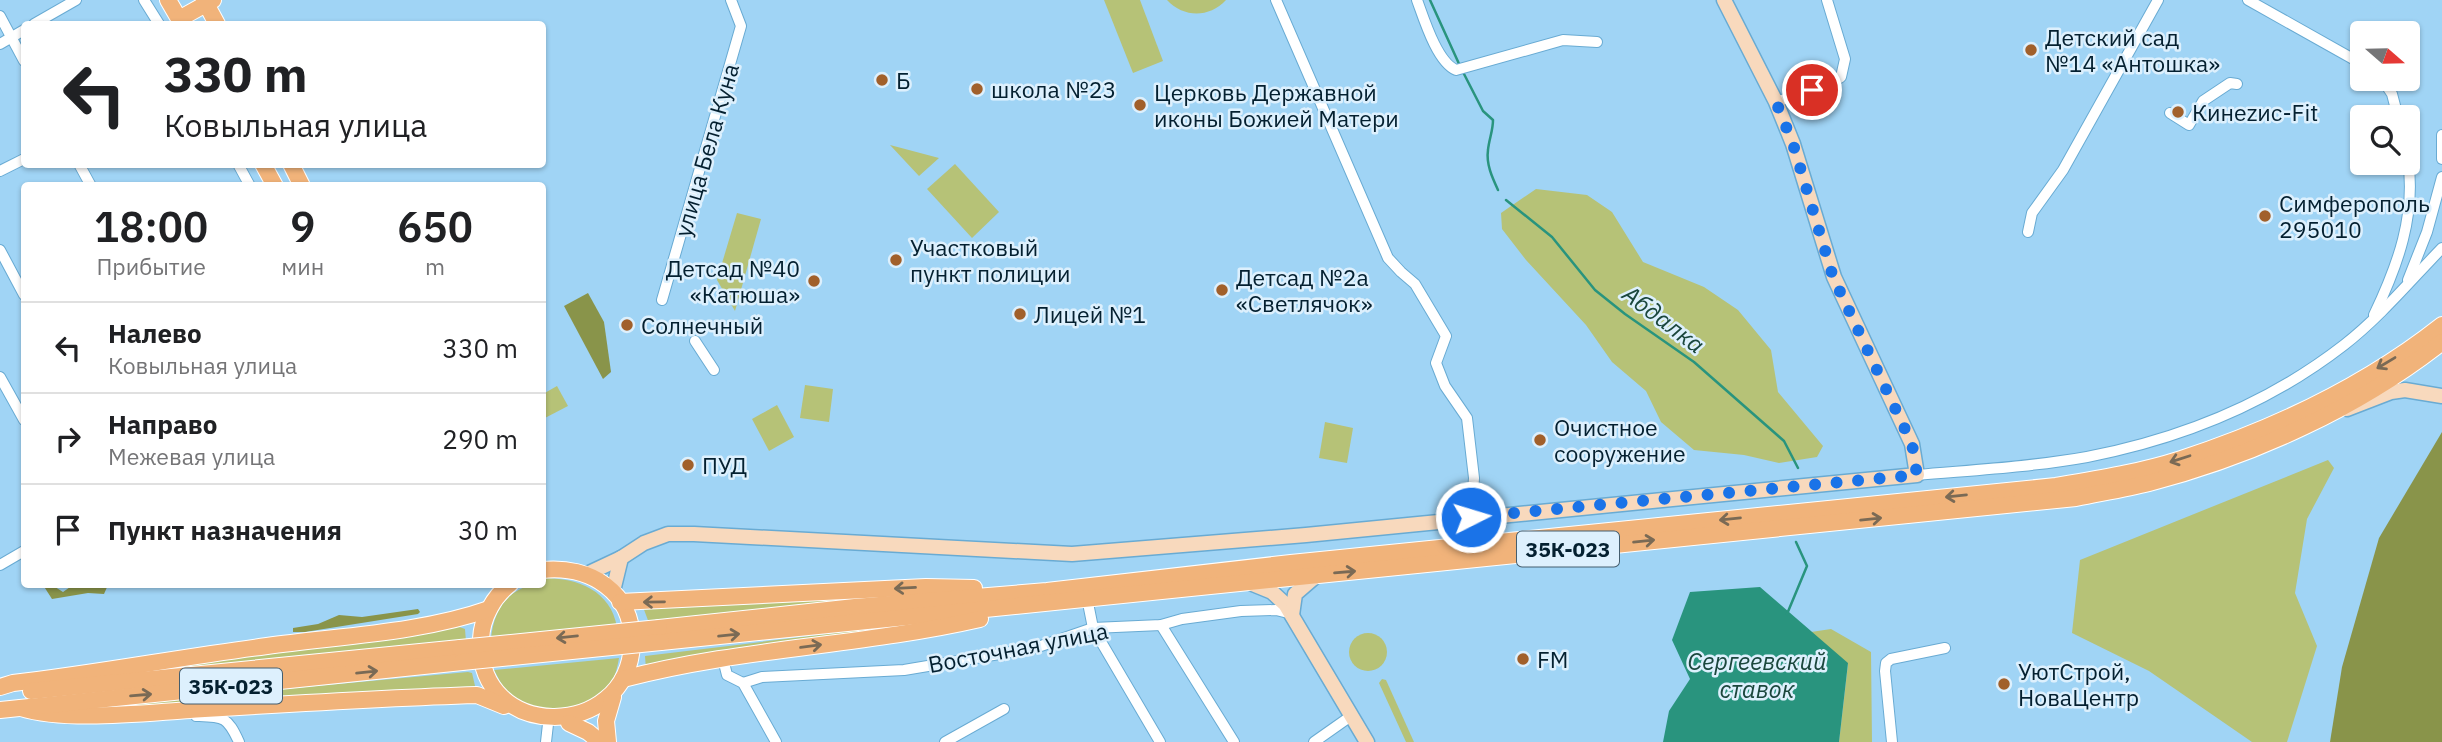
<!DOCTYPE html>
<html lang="ru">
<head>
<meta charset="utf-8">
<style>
	:root { --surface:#fff; --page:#f6f6f6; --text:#202124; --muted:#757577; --line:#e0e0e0 }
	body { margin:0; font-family:"IBM Plex Sans",sans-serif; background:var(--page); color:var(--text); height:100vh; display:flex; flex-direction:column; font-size:26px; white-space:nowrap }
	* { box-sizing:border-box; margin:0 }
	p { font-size:23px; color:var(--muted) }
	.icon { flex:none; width:38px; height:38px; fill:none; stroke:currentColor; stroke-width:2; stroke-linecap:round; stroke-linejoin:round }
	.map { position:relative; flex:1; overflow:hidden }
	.details { position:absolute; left:21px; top:182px; width:525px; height:406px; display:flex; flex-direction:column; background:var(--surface); border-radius:7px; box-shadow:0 2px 5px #0004 }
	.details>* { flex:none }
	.hud { position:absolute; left:21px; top:21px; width:525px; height:147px; border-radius:7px; box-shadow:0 2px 5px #0004; background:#fff; color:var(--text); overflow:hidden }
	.needle { width:46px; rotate:110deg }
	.buttons { position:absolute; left:2350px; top:21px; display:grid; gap:14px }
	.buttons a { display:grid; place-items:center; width:70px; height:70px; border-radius:7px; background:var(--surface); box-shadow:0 2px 5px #0004; font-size:35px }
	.pin { position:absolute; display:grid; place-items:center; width:60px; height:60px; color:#fff; margin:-30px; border:4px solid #fff; border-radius:50%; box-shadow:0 2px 7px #0007 }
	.me { position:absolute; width:77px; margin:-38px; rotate:85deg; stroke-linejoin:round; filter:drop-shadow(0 0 5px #0008) }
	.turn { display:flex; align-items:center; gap:24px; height:147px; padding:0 28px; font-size:32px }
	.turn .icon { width:91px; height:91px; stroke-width:2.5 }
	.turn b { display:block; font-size:49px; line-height:60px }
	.eta { display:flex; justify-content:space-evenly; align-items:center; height:119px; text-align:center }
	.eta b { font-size:42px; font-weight:600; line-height:49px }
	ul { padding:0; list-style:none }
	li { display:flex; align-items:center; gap:21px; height:91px; padding:0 28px; border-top:2px solid var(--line) }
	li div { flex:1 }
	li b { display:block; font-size:26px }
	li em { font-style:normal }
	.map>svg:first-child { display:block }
</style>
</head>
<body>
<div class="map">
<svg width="2442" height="742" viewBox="0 0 2442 742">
	<rect width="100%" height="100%" fill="#a0d4f5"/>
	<!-- green -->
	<g fill="#b6c277">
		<path d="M1104 0H1140L1163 61 1133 73Z"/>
		<path d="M1167 0H1226C1209 18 1184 18 1167 0Z"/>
		<path d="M890 145 939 158 919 176Z"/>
		<path d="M955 164 999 212 972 238 927 189Z"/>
		<path d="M1536 189 1587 195 1612 212 1643 262 1704 287 1738 310 1771 350 1778 392 1823 446 1817 457 1779 463 1744 455 1694 450 1661 422 1646 391 1612 362 1586 325 1526 260 1502 229 1501 213Z"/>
		<path d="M737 213 761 219 735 311 717 280Z"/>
		<path d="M805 385 833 389 829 422 800 418Z"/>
		<path d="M557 386 568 406 543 419V394Z"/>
		<path d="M777 405 794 437 769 451 752 419Z"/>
		<path d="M1325 422 1353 428 1347 463 1319 458Z"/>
		<path d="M2328 460 2334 468 2307 519 2295 593 2317 646 2287 742H2252L2149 671 2072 633 2080 560Z"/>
		<path d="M544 578C578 578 611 591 617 627L491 640C493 609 510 585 542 584Z"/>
		<path d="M924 595 649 623 643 607Z"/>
		<path d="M448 623 465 629 466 642 108 676Z"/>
		<path d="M910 624 911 626 646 669 645 656Z"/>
		<path d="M1831 629 1871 652 1872 742H1839L1848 664 1811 632Z"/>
		<circle cx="1368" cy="652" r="19"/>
		<path d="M619 658C613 692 605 694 578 713L521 705 503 687 494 670Z"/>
		<path d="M468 672 472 673 476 690 112 709 111 705Z"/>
		<path d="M1382 679 1386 680 1414 742H1406L1379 683Z"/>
	</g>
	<!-- forest -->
	<g fill="#89944a">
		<path d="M588 293 604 322 611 372 603 379 564 306Z"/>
		<path d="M2442 432V742H2330L2342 667 2379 538Z"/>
		<path d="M43 585H52L63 592 73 585H108L104 594 88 593 52 599Z"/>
		<path d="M418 609 420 612 418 614 305 632H293V628L318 624 339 615 362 617Z"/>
	</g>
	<!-- water -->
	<path fill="#29947e" d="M1760 587 1848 663 1839 742H1663L1669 711 1690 679 1672 640 1690 592Z"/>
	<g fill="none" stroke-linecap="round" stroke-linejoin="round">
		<!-- stream -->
		<g stroke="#29947e" stroke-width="2.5">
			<path d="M1430 0 1460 66"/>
			<path d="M1463 72 1483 111 1493 120C1493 131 1489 139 1488 150 1486 164 1492 177 1498 190"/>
			<path d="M1506 200 1552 237 1595 290 1625 314 1694 362 1784 441 1798 468"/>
			<path d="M1787 614 1807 566 1796 542"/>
		</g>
		<defs>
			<g id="street">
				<path d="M144 0 159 24"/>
				<path d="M1276 0 1388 258 1401 272 1415 284 1446 336 1436 363 1445 386 1467 418 1474 478 1471 517"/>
				<path d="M1417 0C1424 19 1437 62 1456 70L1563 40 1597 42"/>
				<path d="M2248 0 2362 64"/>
				<path d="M0 16 24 61"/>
				<path d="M34 24 76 0"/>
				<path d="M0 44 24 30"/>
				<path d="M2382 79 2392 94 2398 117"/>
				<path d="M1776 102 1830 84 1841 77 1845 59 1827 0"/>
				<path d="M2170 113 2189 125 2203 101 2230 83 2237 84"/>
				<path d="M2442 135V159"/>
				<path d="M79 164 91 186"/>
				<path d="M238 164 250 186"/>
				<path d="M0 171 24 159"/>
				<path d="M2028 232 2032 213 2063 170 2158 0"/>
				<path d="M0 250 24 295"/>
				<path d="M2408 280 2427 232 2442 177"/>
				<path d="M662 300 741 26 731 0"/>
				<path d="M2374 315C2398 265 2416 215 2408 160"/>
				<path d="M695 341 714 370"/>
				<path d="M0 377 24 420"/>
				<path d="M1917 475C1973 470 2031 467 2087 457 2180 439 2268 404 2344 345 2380 317 2410 281 2442 248"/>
				<path d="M0 565 24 551"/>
				<path d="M1087 598 1093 628 1160 742"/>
				<path d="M1161 625 1234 742"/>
				<path d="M723 659 727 675 743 683 776 742"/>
				<path d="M743 683 762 677 904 670 1035 648 1093 628 1161 625 1182 619 1241 611 1276 610 1292 614"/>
				<path d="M196 716C224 717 227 716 239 742"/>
				<path d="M546 742 548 724"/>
				<path d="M945 742 1004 709"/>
				<path d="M1314 742 1351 716"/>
				<path d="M1892 742 1885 671 1886 663 1891 659 1945 648"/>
			</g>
			<g id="secondary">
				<path d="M2347 409 2391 392 2405 390 2442 396"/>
				<path d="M587 574 621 558 644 543 668 534H694L1072 554 1306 535 1917 475 1912 444 1834 277 1793 144 1776 102 1724 0"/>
				<path d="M1250 583 1272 592 1285 604 1367 742"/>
				<path d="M613 591 621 558"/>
				<path d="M1292 615 1295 594 1317 575"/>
			</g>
			<g id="primary">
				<path d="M168 0 182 24"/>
				<path d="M204 0 217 24"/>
				<path d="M179 19 213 0"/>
				<path d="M263 164 275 186"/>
				<path d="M291 164 302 186"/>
				<path d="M510 584C493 597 482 618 481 639 475 742 628 742 632 644 634 592 590 565 542 570"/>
				<path d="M620 602 926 587 974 588"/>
				<path d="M659 628 855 607 1047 591 1291 563 2056 486C2098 479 2141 472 2181 459 2273 429 2366 385 2442 325"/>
				<path d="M661 642 2076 498C2100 493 2125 489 2149 483 2253 456 2358 408 2442 342"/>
				<path d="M623 679C740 648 862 646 980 619"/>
				<path d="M0 687 13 683C98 673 182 657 267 646 339 636 421 633 489 609"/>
				<path d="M31 691 460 648"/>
				<path d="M21 708C66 722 142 713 190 710 286 704 381 698 477 695L504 706"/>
				<path d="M0 710 462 662"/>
				<path d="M569 723 588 732 600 742"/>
				<path d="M608 742 606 721 613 697"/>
			</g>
		</defs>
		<!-- street casing -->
		<use href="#street" stroke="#69abd3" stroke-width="12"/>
		<!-- secondary casing -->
		<use href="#secondary" stroke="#69abd3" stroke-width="17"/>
		<!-- primary casing -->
		<use href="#primary" stroke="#fff" stroke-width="18"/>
		<!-- street -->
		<use href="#street" stroke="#fff" stroke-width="10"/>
		<!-- secondary -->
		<use href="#secondary" stroke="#f8d9bd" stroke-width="14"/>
		<!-- primary -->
		<use href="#primary" stroke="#f1b37a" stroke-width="16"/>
		<defs>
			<g id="primary-bridge">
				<path d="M460 648 659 628"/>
				<path d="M462 662 661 642"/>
			</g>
		</defs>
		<!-- primary-bridge casing -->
		<use href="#primary-bridge" stroke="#fff" stroke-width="18" stroke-linecap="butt"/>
		<!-- primary-bridge -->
		<use href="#primary-bridge" stroke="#f1b37a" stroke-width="16"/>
	</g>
	<!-- one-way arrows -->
	<defs><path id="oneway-shaft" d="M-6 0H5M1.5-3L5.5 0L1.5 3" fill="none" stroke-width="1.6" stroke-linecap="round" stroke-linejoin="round" transform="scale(1.75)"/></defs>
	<g stroke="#7a6a55">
		<use href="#oneway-shaft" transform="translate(2386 363) rotate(149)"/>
		<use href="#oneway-shaft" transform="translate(2180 459) rotate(162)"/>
		<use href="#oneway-shaft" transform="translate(1956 496) rotate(174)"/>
		<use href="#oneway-shaft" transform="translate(1730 519) rotate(174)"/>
		<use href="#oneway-shaft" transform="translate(1871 519) rotate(-6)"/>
		<use href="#oneway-shaft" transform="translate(1644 541) rotate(-6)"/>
		<use href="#oneway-shaft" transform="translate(1345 572) rotate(-5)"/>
		<use href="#oneway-shaft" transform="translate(905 588) rotate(177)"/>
		<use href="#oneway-shaft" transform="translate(654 602) rotate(179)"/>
		<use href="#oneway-shaft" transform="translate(729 635) rotate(-6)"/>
		<use href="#oneway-shaft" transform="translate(567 637) rotate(174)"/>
		<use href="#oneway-shaft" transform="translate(811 646) rotate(-8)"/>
		<use href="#oneway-shaft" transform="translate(367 672) rotate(-6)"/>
		<use href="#oneway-shaft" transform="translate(141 695) rotate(-5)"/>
	</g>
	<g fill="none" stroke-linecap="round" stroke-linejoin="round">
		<!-- route -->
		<path stroke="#1a73e8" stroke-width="12" stroke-dasharray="0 21.6" d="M1471 517 1917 475 1912 444 1833 277 1793 144 1776 102 1812 90"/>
	</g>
	<!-- markers -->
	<g fill="#a1602b" stroke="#ddf0fd" stroke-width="2.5">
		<circle cx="2031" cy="50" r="7"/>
		<circle cx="882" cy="80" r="7"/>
		<circle cx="977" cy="89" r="7"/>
		<circle cx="1140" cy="105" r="7"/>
		<circle cx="2178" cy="112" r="7"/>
		<circle cx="2265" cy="216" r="7"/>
		<circle cx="896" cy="260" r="7"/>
		<circle cx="814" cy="281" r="7"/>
		<circle cx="1222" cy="290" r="7"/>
		<circle cx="1020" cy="314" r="7"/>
		<circle cx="627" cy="325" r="7"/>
		<circle cx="1540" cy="440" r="7"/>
		<circle cx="688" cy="465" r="7"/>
		<circle cx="1523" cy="659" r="7"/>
		<circle cx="2004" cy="684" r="7"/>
	</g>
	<g text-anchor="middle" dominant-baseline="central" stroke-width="5" stroke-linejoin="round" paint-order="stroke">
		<!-- shield labels -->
		<g fill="#ddf0fd" stroke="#455e6e" stroke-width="2">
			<rect x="1517" y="531.5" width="102" height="35" rx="5"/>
			<rect x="180" y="668.5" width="102" height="35" rx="5"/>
		</g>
		<g font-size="21" font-weight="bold" fill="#042030">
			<text x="1568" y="549">35К-023</text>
			<text x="231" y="686">35К-023</text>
		</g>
		<!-- poi labels -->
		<g font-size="23" fill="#042030" stroke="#ddf0fd" text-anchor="start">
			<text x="2045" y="37">Детский сад<tspan x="2045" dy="26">№14 «Антошка»</tspan></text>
			<text x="896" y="80">Б</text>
			<text x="991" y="89">школа №23</text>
			<text x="1154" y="92">Церковь Державной<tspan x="1154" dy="26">иконы Божией Матери</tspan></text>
			<text x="2192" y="112">Кинеzис-Fit</text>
			<text x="2279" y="203">Симферополь<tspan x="2279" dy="26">295010</tspan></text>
			<text x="910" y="247">Участковый<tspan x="910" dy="26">пункт полиции</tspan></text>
			<text x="800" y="268" text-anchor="end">Детсад №40<tspan x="800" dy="26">«Катюша»</tspan></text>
			<text x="1236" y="277">Детсад №2а<tspan x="1236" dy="26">«Светлячок»</tspan></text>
			<text x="1034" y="314">Лицей №1</text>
			<text x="641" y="325">Солнечный</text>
			<text x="1554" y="427">Очистное<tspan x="1554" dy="26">сооружение</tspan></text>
			<text x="702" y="465">ПУД</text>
			<text x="1537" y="659">FM</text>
			<text x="2018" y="671">УютСтрой,<tspan x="2018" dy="26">НоваЦентр</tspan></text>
		</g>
		<!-- street labels -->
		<g font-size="23" fill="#042030" stroke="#ddf0fd">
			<text transform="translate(706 150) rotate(-74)">улица Бела Куна</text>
			<text transform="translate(1018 647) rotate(-11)">Восточная улица</text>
		</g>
		<!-- water labels -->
		<g font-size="24" font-style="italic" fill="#1b473d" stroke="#ddf0fd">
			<text transform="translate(1664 319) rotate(37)">Абдалка</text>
			<text x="1757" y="661">Сергеевский<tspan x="1757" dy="28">ставок</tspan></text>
		</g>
	</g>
</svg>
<div class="buttons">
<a><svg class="needle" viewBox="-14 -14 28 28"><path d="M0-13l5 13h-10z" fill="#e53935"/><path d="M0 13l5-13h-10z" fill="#757577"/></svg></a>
<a><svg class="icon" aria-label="search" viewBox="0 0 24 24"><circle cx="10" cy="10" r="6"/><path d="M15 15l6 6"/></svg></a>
</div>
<div class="pin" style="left:1812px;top:90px;background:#d93025"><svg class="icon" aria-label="arrive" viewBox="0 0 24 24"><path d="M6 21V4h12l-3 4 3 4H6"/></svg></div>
<svg class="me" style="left:1471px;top:517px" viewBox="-20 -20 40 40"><circle r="17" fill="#1a73e8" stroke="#fff" stroke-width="3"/><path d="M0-11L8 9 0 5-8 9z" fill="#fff"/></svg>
<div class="hud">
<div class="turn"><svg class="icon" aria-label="left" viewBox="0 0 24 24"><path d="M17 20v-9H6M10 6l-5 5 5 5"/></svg><div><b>330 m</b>Ковыльная улица</div></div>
</div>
<section class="details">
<div class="eta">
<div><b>18:00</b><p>Прибытие</p></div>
<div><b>9</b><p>мин</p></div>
<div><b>650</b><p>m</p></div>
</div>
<ul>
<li><svg class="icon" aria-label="left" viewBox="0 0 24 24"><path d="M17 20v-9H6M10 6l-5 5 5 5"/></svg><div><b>Налево</b><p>Ковыльная улица</p></div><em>330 m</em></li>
<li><svg class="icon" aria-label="right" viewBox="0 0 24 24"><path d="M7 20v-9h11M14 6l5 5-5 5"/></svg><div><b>Направо</b><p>Межевая улица</p></div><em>290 m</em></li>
<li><svg class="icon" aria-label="arrive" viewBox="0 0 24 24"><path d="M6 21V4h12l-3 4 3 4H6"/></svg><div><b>Пункт назначения</b></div><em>30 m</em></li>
</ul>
</section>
</div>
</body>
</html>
